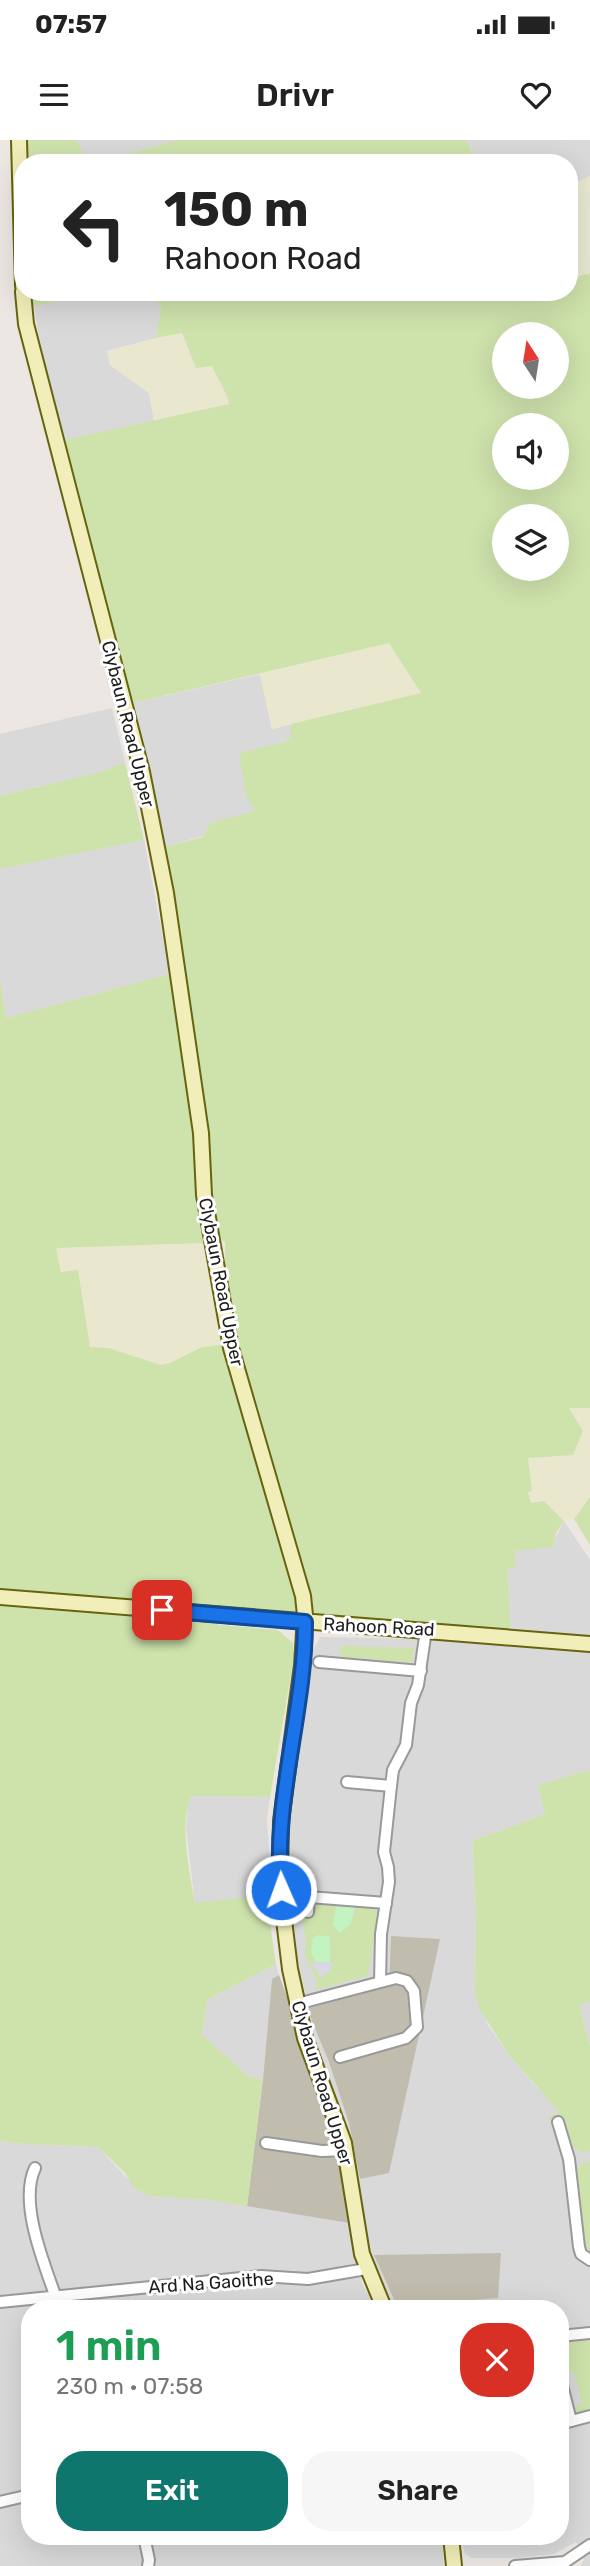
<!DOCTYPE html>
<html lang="en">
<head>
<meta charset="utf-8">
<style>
	:root { --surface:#fff; --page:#f6f6f6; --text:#222; --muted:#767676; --accent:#0f766e }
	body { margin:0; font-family:Rubik,sans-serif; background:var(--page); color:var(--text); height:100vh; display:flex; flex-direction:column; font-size:26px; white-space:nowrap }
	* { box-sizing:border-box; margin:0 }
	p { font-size:23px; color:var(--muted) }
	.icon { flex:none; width:38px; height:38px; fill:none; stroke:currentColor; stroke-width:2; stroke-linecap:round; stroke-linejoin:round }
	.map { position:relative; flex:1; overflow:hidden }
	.sheet { position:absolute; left:21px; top:2160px; width:548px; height:245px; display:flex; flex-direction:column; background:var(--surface); border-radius:28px; box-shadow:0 7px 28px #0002 }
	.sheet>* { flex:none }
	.top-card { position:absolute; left:14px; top:14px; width:564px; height:147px; border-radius:28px; box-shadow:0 7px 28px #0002; background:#fff; color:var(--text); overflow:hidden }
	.needle { width:46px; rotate:348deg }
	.controls { position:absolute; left:492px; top:182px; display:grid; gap:14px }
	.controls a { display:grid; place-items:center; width:77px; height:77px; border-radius:50%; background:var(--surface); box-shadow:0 7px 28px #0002; font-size:35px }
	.pin { position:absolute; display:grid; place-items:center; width:60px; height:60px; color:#fff; margin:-30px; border-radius:14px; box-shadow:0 4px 10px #0006 }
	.me { position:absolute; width:77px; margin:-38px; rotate:358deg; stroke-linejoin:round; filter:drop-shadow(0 0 5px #0008) }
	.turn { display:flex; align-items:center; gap:24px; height:147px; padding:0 35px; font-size:32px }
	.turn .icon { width:91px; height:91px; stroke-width:2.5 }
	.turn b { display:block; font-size:49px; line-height:60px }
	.round { display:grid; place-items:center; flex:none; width:74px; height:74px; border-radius:28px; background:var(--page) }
	.head { display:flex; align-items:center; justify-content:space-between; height:119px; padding:0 35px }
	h1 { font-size:42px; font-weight:600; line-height:52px; color:#1e9e55 }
	.button { display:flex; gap:14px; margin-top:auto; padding:14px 35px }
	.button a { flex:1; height:80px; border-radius:28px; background:var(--accent); color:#fff; font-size:28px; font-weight:600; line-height:80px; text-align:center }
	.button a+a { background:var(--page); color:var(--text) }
	.status { display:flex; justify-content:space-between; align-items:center; height:49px; padding:0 35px; background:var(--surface); direction:ltr }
	.status svg { height:19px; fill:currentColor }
	header { display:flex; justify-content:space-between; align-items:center; height:91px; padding:0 35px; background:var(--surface); font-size:32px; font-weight:600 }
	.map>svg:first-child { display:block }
</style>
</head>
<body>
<div class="status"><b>07:57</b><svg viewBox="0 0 49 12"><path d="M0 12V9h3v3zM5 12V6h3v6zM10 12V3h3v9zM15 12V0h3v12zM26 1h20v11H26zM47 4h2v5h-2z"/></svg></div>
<header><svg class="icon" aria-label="menu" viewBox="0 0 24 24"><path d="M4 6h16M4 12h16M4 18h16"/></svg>Drivr<svg class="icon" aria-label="heart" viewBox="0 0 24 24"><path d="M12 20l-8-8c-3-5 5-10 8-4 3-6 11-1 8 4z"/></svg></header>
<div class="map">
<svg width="590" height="2426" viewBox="0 0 590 2426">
	<rect width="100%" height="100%" fill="#ece7e2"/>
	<!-- residential -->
	<g fill="#dad9d9">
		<path d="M77 0H178L95 23H86Z"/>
		<path d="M466 0H590V36L569 46V23H489L474 16Z"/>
		<path d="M109 152H150L161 168 156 198 107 211 110 225 149 253 154 281 60 301 42 219 34 166Z"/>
		<path d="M260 534 272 589 291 584V593L290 598 284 602 239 613 251 664 256 671 210 683 203 696 164 707 129 564Z"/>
		<path d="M112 568 125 622 100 632 0 656V594Z"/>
		<path d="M144 700 170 834 6 878 0 838V729Z"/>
		<path d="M564 1381 590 1420V1499L511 1492 507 1429 514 1411 554 1400Z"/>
		<path d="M320 1497 421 1499 489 1505 500 1503 590 1511V1630L538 1645 545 1674 472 1701 476 1766 475 1853 488 1885 508 1914 538 1949 590 1973V2426H580L584 2420 576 2402 554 2414 515 2418H472L465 2414 462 2404 467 2396H560V2168H394L375 2132 289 1828 283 1700 307 1531 312 1512Z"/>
		<path d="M192 1656 270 1657 267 1679 272 1754 195 1764 186 1688 188 1664Z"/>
		<path d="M276 1824 279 1835 272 1840 263 1939 249 1937 202 1896 207 1860Z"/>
		<path d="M590 1861V1906L579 1865Z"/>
		<path d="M0 2001 26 2004 98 2007 126 2037 149 2056 224 2061 349 2083 362 2143 375 2168H30V2396H442L444 2426H0Z"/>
	</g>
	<!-- construction -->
	<g fill="#c0bdaf">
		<path d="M391 1796 440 1799 389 2033 360 2039 349 1983 329 1922 307 1869 389 1845Z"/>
		<path d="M279 1835 335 1989 350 2069 349 2083 247 2066 263 1939 272 1839Z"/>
		<path d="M501 2113 498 2158 397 2166 374 2115Z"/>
	</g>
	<!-- farmland -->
	<g fill="#e9e8cf">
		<path d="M590 36V131L569 146V46Z"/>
		<path d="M182 192 196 228 212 226 218 240 226 251 229 264 154 281 149 253 110 225 107 211Z"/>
		<path d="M389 503 421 553 272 589 260 534Z"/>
		<path d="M205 1103 223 1204 200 1208 170 1223 161 1225 108 1208 90 1207 78 1131 61 1133 56 1108Z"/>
		<path d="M575 1267 590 1268V1357L574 1379 564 1381 544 1361 531 1364 528 1352 532 1351 527 1320 583 1291 568 1268Z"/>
	</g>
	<!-- grass -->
	<g fill="#cee2ac" fill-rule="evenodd">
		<path d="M25 0H77L86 23H25Z"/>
		<path d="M178 0H466L474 16 489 23H95Z"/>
		<path d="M590 131V1268H569L583 1291 573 1315 528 1318 532 1351 528 1352 531 1363 544 1361 564 1381 556 1393 553 1407 514 1411 516 1427 507 1429 511 1492 318 1477 313 1471 237 1212 225 1138V1103L219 1096 164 707 203 697 210 683 255 671 246 656 239 613 284 602 290 598 291 584 421 553 389 503 129 564 60 301 229 264C226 250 218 240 212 226L196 228 182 193 156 198 161 168 150 152H551V159L561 152H569V146L581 135 589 134ZM504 194H556V247H504ZM504 285H556V338H504ZM504 376H556V429H504Z"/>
		<path d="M29 152H109L34 166 29 161Z"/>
		<path d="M125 622 144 700 0 729V656L100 632Z"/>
		<path d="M170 834 184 923 205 1103 56 1108 61 1132 78 1130 90 1207 108 1208 161 1225 170 1223 200 1208 223 1204 297 1459 298 1471 292 1475 0 1452V838L6 878Z"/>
		<path d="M590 1357V1405L574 1379Z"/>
		<path d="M0 1466 192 1479 220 1485 278 1490 293 1503 294 1516 270 1657 192 1656C178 1683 190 1734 195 1763L272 1754 271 1790 276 1824 207 1860 202 1895 249 1937 263 1939 247 2066 210 2060 149 2056 134 2048 125 2033 98 2007 26 2004 0 2001Z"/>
		<path d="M342 1506H347L414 1508 412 1521 409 1522 408 1526 379 1523 377 1519 356 1518 353 1521 343 1519 339 1510Z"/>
		<path d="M590 1630V1861L579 1865 590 1906V2011L581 2012 571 2005 564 1977 549 1980 548 1977 560 1973 508 1914 479 1868 475 1853 476 1766 472 1701 545 1674 538 1645Z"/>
		<path d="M294 1761 303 1765 304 1773 321 1762 340 1764 334 1779 336 1790 354 1775 355 1765 374 1766 377 1776 368 1836 315 1850 317 1842 305 1815 306 1800 299 1764ZM330 1797V1822H332L321 1836 311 1824 316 1822 311 1809 313 1798Z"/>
		<path d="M590 2021V2110L583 2104 577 2031 581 2024Z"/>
		<path d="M582 2199H590V2272L578 2274 572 2267 582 2264 574 2232 560 2235V2203Z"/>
	</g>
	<!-- park -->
	<g fill="#c4f3c2">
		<path d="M340 1764 355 1765 351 1784 340 1793 333 1785 336 1768Z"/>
		<path d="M319 1795 330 1797V1822H316L311 1812 313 1798Z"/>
	</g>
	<!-- plaza -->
	<path fill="#d7d8e2" d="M316 1822H333L330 1831 321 1837 311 1824Z"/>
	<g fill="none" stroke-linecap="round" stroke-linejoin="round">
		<defs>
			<g id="street">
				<path d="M319 1522 421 1531"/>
				<path d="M347 1642 391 1646"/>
				<path d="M296 1756 386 1763"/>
				<path d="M308 1772 309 1757"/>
				<path d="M380 1842 381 1794 389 1742 388 1727 384 1712 391 1646 393 1630 406 1605 411 1563 418 1545 426 1490"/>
				<path d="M297 1864 396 1838 407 1841 414 1851 417 1887 406 1898 340 1917"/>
				<path d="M558 1982 569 2019 579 2107 581 2114 590 2120"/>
				<path d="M266 2003 322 2011 346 2010"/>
				<path d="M35 2028C19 2062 43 2121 55 2155"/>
				<path d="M0 2162 261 2136 308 2139 366 2129"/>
				<path d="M560 2196 590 2193"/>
				<path d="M560 2237 571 2281"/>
				<path d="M560 2284 590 2276"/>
				<path d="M0 2362 30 2355"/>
				<path d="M144 2396 149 2420 148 2426"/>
				<path d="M515 2426 565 2422 590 2405"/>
			</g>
			<g id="secondary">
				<path d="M19 0 23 146"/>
				<path d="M23 152 26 184 142 632 166 753 201 993 204 1055 231 1208 303 1456 305 1475 302 1525 281 1681 280 1737 284 1780 290 1829 305 1898 344 2003 362 2114 384 2168"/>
				<path d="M0 1457 590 1504"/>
				<path d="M451 2396 454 2426"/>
			</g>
		</defs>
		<!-- street casing -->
		<use href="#street" stroke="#999" stroke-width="14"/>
		<!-- secondary casing -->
		<use href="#secondary" stroke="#66640f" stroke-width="18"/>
		<!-- street -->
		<use href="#street" stroke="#fff" stroke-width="10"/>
		<!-- secondary -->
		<use href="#secondary" stroke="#f2eeba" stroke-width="14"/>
	</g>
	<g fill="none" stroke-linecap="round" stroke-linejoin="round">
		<defs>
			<path id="route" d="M162 1470 305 1482C305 1572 273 1659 281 1750"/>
		</defs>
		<!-- route casing -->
		<use href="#route" stroke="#114b97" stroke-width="18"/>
		<!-- route -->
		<use href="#route" stroke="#1a73e8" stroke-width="12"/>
	</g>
	<g text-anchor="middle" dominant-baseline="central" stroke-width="6" stroke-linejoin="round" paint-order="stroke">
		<!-- street labels -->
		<g font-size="18" fill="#1c1c1c" stroke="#fff">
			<text transform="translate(128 584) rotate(76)">Clybaun Road Upper</text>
			<text transform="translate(221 1142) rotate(79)">Clybaun Road Upper</text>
			<text transform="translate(379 1487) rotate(3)">Rahoon Road</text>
			<text transform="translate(322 1943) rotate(73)">Clybaun Road Upper</text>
			<text transform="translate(211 2143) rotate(-4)">Ard Na Gaoithe</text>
		</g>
	</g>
</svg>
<div class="controls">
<a><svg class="needle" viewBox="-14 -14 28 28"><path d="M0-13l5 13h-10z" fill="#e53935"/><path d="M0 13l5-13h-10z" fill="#767676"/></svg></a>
<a><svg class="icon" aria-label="sound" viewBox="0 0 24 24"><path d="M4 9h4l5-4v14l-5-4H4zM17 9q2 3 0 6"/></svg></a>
<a><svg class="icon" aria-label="layers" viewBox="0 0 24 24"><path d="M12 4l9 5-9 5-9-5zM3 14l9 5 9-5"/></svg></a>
</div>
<div class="pin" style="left:162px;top:1470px;background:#d93025"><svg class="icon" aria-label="arrive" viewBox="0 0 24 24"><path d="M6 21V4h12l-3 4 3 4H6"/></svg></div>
<svg class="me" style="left:281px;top:1750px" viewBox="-20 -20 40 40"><circle r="17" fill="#1a73e8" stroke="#fff" stroke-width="3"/><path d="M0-11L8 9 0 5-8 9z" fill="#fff"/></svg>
<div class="top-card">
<div class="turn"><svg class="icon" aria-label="left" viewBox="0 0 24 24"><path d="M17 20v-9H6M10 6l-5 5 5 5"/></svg><div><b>150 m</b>Rahoon Road</div></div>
</div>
<section class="sheet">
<div class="head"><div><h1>1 min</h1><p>230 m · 07:58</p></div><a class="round" style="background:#d93025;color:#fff"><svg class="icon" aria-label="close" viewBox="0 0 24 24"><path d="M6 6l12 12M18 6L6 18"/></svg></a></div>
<div class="button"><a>Exit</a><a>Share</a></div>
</section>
</div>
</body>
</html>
